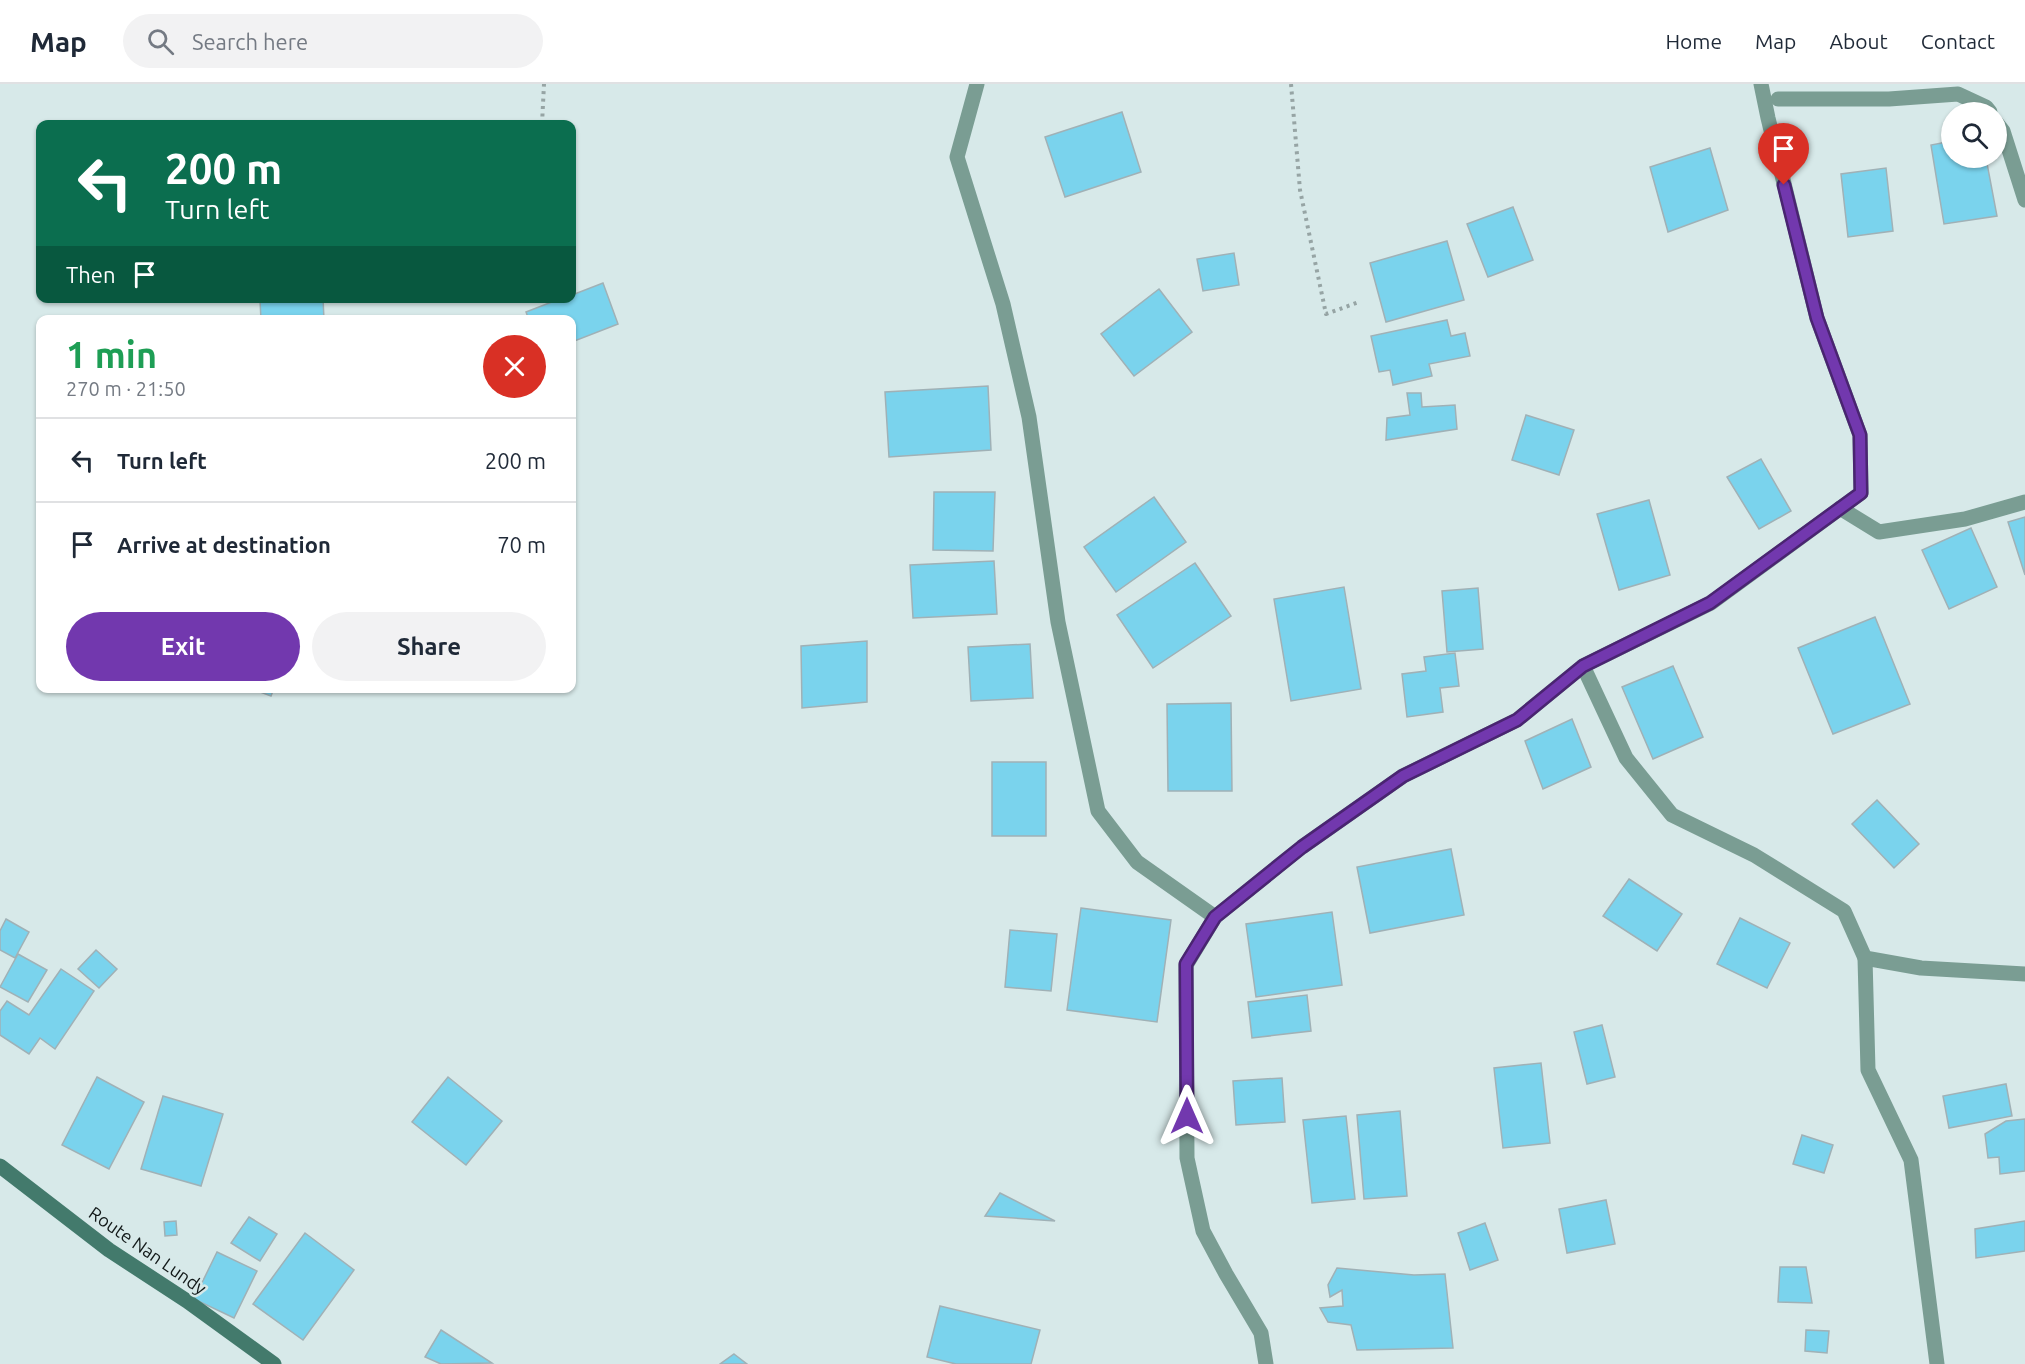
<!DOCTYPE html>
<html lang="en">
<head>
<meta charset="utf-8">
<style>
	:root { --surface:#fff; --page:#f2f2f3; --text:#1f2937; --muted:#747a83; --line:#e0e1e3; --accent:#7238ae }
	body { margin:0; font-family:Ubuntu,sans-serif; background:var(--page); color:var(--text); height:100vh; display:flex; flex-direction:column; font-size:22px; white-space:nowrap }
	* { box-sizing:border-box; margin:0 }
	p { font-size:20px; color:var(--muted) }
	.icon { flex:none; width:33px; height:33px; fill:none; stroke:currentColor; stroke-width:2; stroke-linecap:round; stroke-linejoin:round }
	.map { position:relative; flex:1; overflow:hidden }
	.sheet { position:absolute; left:36px; top:231px; width:540px; height:378px; display:flex; flex-direction:column; background:var(--surface); border-radius:12px; box-shadow:0 2px 4px #0004 }
	.sheet>* { flex:none }
	.banner { position:absolute; left:36px; top:36px; width:540px; height:183px; border-radius:12px; box-shadow:0 2px 4px #0004; background:#0b6e4f; color:#fff; overflow:hidden }
	.tools { position:absolute; left:1941px; top:18px; display:grid; gap:12px }
	.tools a { display:grid; place-items:center; width:66px; height:66px; border-radius:50%; background:var(--surface); box-shadow:0 2px 4px #0004; font-size:30px }
	.pin { position:absolute; display:grid; place-items:center; width:51px; height:51px; color:#fff; margin:-62px -26px; border-radius:50% 50% 50% 0; rotate:-45deg; box-shadow:0 0 6px #0007 }
	.pin .icon { rotate:45deg }
	.me { position:absolute; width:66px; margin:-33px; rotate:0deg; stroke-linejoin:round; filter:drop-shadow(0 0 4px #0008) }
	.turn { display:flex; align-items:center; gap:21px; height:126px; padding:0 30px; font-size:27px }
	.turn .icon { width:78px; height:78px; stroke-width:2.5 }
	.turn b { display:block; font-size:42px; line-height:51px }
	.then { display:flex; align-items:center; height:57px; padding:0 30px; background:#0003; gap:12px; font-size:22px }
	.round { display:grid; place-items:center; flex:none; width:63px; height:63px; border-radius:32px; background:var(--page) }
	.headline { display:flex; align-items:center; justify-content:space-between; height:102px; padding:0 30px }
	h1 { font-size:36px; font-weight:600; line-height:45px; color:#1e9e55 }
	.action { display:flex; gap:12px; margin-top:auto; padding:12px 30px }
	.action a { flex:1; height:69px; border-radius:36px; background:var(--accent); color:#fff; font-size:24px; font-weight:600; line-height:69px; text-align:center }
	.action a+a { background:var(--page); color:var(--text) }
	ul { padding:0; list-style:none }
	li { display:flex; align-items:center; gap:18px; height:84px; padding:0 30px; border-top:2px solid var(--line) }
	li div { flex:1 }
	li b { display:block; font-size:22px }
	li em { font-style:normal }
	header { display:flex; align-items:center; gap:36px; box-sizing:border-box; height:84px; padding:0 30px; background:var(--surface); border-bottom:2px solid var(--line) }
	header strong { font-size:28px }
	nav { display:flex; gap:33px; margin-inline-start:auto; font-size:21px }
	.search { width:420px; height:54px; background:var(--page); display:flex; align-items:center; gap:15px; box-sizing:border-box; padding:0 21px; border-radius:33px; color:var(--muted); font-size:22px }
	.map>svg:first-child { display:block }
</style>
</head>
<body>
<header>
<strong>Map</strong>
<div class="search"><svg class="icon" aria-label="search" viewBox="0 0 24 24"><circle cx="10" cy="10" r="6"/><path d="M15 15l6 6"/></svg>Search here</div>
<nav><a>Home</a><a>Map</a><a>About</a><a>Contact</a></nav>
</header>
<div class="map">
<svg width="2025" height="1280" viewBox="0 0 2025 1280">
	<rect width="100%" height="100%" fill="#d7e9e9"/>
	<!-- building -->
	<g fill="#7ad3ed" stroke="#a0b1b6" stroke-width="1.5">
		<path d="M1122 28 1141 88 1065 113 1045 53Z"/>
		<path d="M1952 57V74H1986L1997 132 1944 140 1931 61Z"/>
		<path d="M1710 64 1728 126 1668 148 1650 83Z"/>
		<path d="M1886 84 1893 147 1848 153 1841 90Z"/>
		<path d="M1513 123 1533 176 1488 193 1467 140Z"/>
		<path d="M1447 157 1464 216 1386 238 1370 179Z"/>
		<path d="M1234 169 1239 201 1203 207 1197 175Z"/>
		<path d="M603 199 618 240 572 258V236H529L526 228 562 214H572V211Z"/>
		<path d="M1159 205 1192 248 1134 292 1101 250Z"/>
		<path d="M283 214H323L324 236H261L260 216Z"/>
		<path d="M1447 236 1451 252 1465 249 1470 272 1429 280 1432 292 1393 301 1390 286 1379 288 1371 252Z"/>
		<path d="M988 302 991 366 889 373 885 308Z"/>
		<path d="M1407 309H1421L1422 323 1455 321 1457 345 1386 356 1387 334 1410 331Z"/>
		<path d="M1526 331 1574 346 1559 391 1512 376Z"/>
		<path d="M1761 375 1791 427 1759 445 1727 393Z"/>
		<path d="M934 408H995L993 467 933 466Z"/>
		<path d="M1154 413 1186 458 1116 508 1084 463Z"/>
		<path d="M1649 416 1670 491 1619 506 1597 430Z"/>
		<path d="M2025 433V491L2008 438Z"/>
		<path d="M1971 444 1997 503 1949 525 1922 466Z"/>
		<path d="M994 477 997 530 913 534 910 481Z"/>
		<path d="M1195 479 1231 532 1153 584 1117 531Z"/>
		<path d="M1344 503 1361 605 1291 617 1274 515Z"/>
		<path d="M1478 504 1483 565 1447 568 1442 507Z"/>
		<path d="M1875 533 1910 620 1833 650 1798 564Z"/>
		<path d="M867 557V618L802 624 801 562Z"/>
		<path d="M1030 560 1033 614 971 617 968 563Z"/>
		<path d="M1455 569 1459 602 1440 604 1443 628 1407 633 1402 590 1426 587 1424 573Z"/>
		<path d="M1673 582 1703 653 1653 675 1622 603Z"/>
		<path d="M249 604H274L271 612Z"/>
		<path d="M1231 619 1232 707H1168L1167 620Z"/>
		<path d="M1572 635 1591 683 1543 705 1525 657Z"/>
		<rect x="992" y="678" width="54" height="74"/>
		<path d="M1877 716 1919 760 1894 784 1852 740Z"/>
		<path d="M1451 765 1464 831 1370 849 1357 783Z"/>
		<path d="M1629 795 1682 830 1657 867 1603 832Z"/>
		<path d="M1081 824 1171 836 1157 938 1067 926Z"/>
		<path d="M1332 828 1342 901 1256 913 1246 840Z"/>
		<path d="M1740 834 1790 859 1767 904 1717 880Z"/>
		<path d="M6 835 29 848 15 874 0 866V847Z"/>
		<path d="M1010 846 1057 850 1051 907 1005 903Z"/>
		<path d="M96 866 117 885 99 904 78 885Z"/>
		<path d="M18 870 47 886 28 918 0 903Z"/>
		<path d="M61 885 94 907 55 965 40 954 29 970 0 951V927L7 917 29 931Z"/>
		<path d="M1307 911 1311 947 1252 954 1248 918Z"/>
		<path d="M1602 941 1615 993 1587 1000 1574 948Z"/>
		<path d="M1541 979 1550 1059 1503 1064 1494 984Z"/>
		<path d="M97 993 144 1018 109 1085 62 1061Z"/>
		<path d="M448 993 502 1037 466 1081 412 1038Z"/>
		<path d="M1282 994 1285 1038 1236 1041 1233 997Z"/>
		<path d="M2006 1000 2012 1032 1949 1044 1943 1012Z"/>
		<path d="M163 1012 223 1030 201 1102 141 1085Z"/>
		<path d="M1400 1027 1407 1112 1364 1115 1357 1031Z"/>
		<path d="M1346 1032 1355 1115 1312 1119 1303 1036Z"/>
		<path d="M2025 1035V1087L2000 1090 1999 1073 1988 1074 1985 1050 2006 1037Z"/>
		<path d="M1802 1051 1833 1061 1824 1089 1793 1080Z"/>
		<path d="M1000 1109 1055 1137 985 1132Z"/>
		<path d="M1606 1116 1615 1160 1567 1169 1559 1125Z"/>
		<path d="M249 1133 277 1150 260 1177 231 1159Z"/>
		<path d="M176 1137 177 1151 165 1152 164 1138Z"/>
		<path d="M2025 1137V1167L1976 1174 1975 1145Z"/>
		<path d="M1485 1139 1498 1176 1470 1186 1458 1149Z"/>
		<path d="M305 1149 354 1186 303 1256 253 1220Z"/>
		<path d="M217 1168 257 1187 234 1234 194 1215Z"/>
		<path d="M1780 1183H1806L1812 1219 1778 1218Z"/>
		<path d="M1337 1184 1414 1191 1445 1190 1453 1264 1357 1266 1351 1241 1328 1238 1320 1224 1343 1222 1342 1206 1330 1213 1328 1201Z"/>
		<path d="M940 1222 1040 1246 1031 1280H956L927 1273Z"/>
		<path d="M441 1246 492 1279 441 1280 425 1273Z"/>
		<path d="M1806 1246 1829 1247 1827 1269 1805 1267Z"/>
		<path d="M734 1270 747 1280H720Z"/>
	</g>
	<g fill="none" stroke-linecap="round" stroke-linejoin="round">
		<!-- path -->
		<g stroke="#96a4a4" stroke-width="4" stroke-dasharray="3 4.5" stroke-linecap="butt">
			<path d="M1291 0 1300 106 1326 230 1359 218"/>
			<path d="M542 40 544 0"/>
		</g>
		<!-- street -->
		<g stroke="#7a9d93" stroke-width="15">
			<path d="M977 0 957 73 1003 220 1029 333 1058 538 1098 727 1137 778 1215 833"/>
			<path d="M1778 15H1889L1958 10 1986 23 1990 28"/>
			<path d="M1996 38 2003 47 2025 116"/>
			<path d="M1840 424 1879 448 1965 435 2025 418"/>
			<path d="M1583 582 1626 674 1672 731 1754 771 1844 827 1865 874 1921 884 2025 890"/>
			<path d="M1865 874 1868 986 1911 1076 1937 1280"/>
			<path d="M1266 1280 1261 1249 1226 1190 1203 1147 1187 1074 1186 881 1215 833 1302 763 1403 692 1517 636 1583 582 1711 519 1861 409 1860 351 1817 234 1768 34 1761 0"/>
		</g>
		<!-- secondary -->
		<path stroke="#437a6c" stroke-width="15" d="M0 1082 109 1166 187 1217 274 1280"/>
	</g>
	<g fill="none" stroke-linecap="round" stroke-linejoin="round">
		<defs>
			<path id="route" d="M1187 1032 1186 880 1215 833 1302 763 1403 692 1517 636 1583 582 1710 519 1861 409 1860 351 1817 234 1784 101"/>
		</defs>
		<!-- route casing -->
		<use href="#route" stroke="#4a2471" stroke-width="15"/>
		<!-- route -->
		<use href="#route" stroke="#7238ae" stroke-width="10"/>
	</g>
	<g text-anchor="middle" dominant-baseline="central" stroke-width="5" stroke-linejoin="round" paint-order="stroke">
		<!-- street labels -->
		<g font-size="18" fill="#111818" stroke="#d7e9e9">
			<text transform="translate(148 1166) rotate(35)">Route Nan Lundy</text>
		</g>
	</g>
</svg>
<div class="tools">
<a><svg class="icon" aria-label="search" viewBox="0 0 24 24"><circle cx="10" cy="10" r="6"/><path d="M15 15l6 6"/></svg></a>
</div>
<div class="pin" style="left:1784px;top:101px;background:#d93025"><svg class="icon" aria-label="arrive" viewBox="0 0 24 24"><path d="M6 21V4h12l-3 4 3 4H6"/></svg></div>
<svg class="me" style="left:1187px;top:1032px" viewBox="-20 -20 40 40"><path d="M0-17L14 15 0 8-14 15z" fill="#7238ae" stroke="#fff" stroke-width="4"/></svg>
<div class="banner">
<div class="turn"><svg class="icon" aria-label="left" viewBox="0 0 24 24"><path d="M17 20v-9H6M10 6l-5 5 5 5"/></svg><div><b>200 m</b>Turn left</div></div>
<div class="then">Then<svg class="icon" aria-label="arrive" viewBox="0 0 24 24"><path d="M6 21V4h12l-3 4 3 4H6"/></svg></div>
</div>
<section class="sheet">
<div class="headline"><div><h1>1 min</h1><p>270 m · 21:50</p></div><a class="round" style="background:#d93025;color:#fff"><svg class="icon" aria-label="close" viewBox="0 0 24 24"><path d="M6 6l12 12M18 6L6 18"/></svg></a></div>
<ul>
<li><svg class="icon" aria-label="left" viewBox="0 0 24 24"><path d="M17 20v-9H6M10 6l-5 5 5 5"/></svg><div><b>Turn left</b></div><em>200 m</em></li>
<li><svg class="icon" aria-label="arrive" viewBox="0 0 24 24"><path d="M6 21V4h12l-3 4 3 4H6"/></svg><div><b>Arrive at destination</b></div><em>70 m</em></li>
</ul>
<div class="action"><a>Exit</a><a>Share</a></div>
</section>
</div>
</body>
</html>
